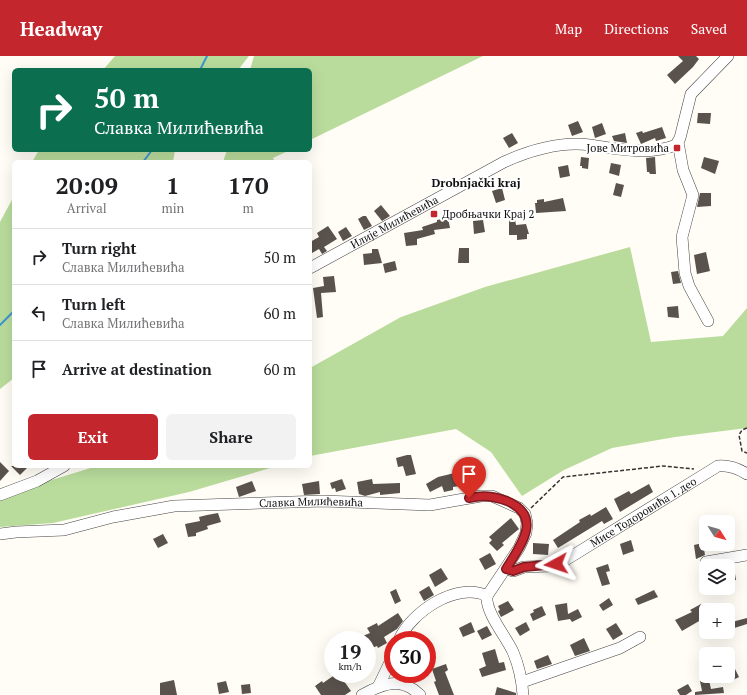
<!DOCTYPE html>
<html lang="en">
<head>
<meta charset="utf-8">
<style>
	:root { --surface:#fff; --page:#f2f2f2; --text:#202124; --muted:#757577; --line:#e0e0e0; --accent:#c4262e }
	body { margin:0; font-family:"PT Serif",serif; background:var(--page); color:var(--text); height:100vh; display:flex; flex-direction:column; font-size:15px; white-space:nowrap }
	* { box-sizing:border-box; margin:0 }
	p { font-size:13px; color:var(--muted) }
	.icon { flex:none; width:22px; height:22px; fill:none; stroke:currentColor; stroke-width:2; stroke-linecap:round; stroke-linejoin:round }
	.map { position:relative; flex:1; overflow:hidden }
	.panel { position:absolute; left:12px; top:104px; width:300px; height:308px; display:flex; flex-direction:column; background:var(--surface); border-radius:6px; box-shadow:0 4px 16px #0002 }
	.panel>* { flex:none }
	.hud { position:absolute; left:12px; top:12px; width:300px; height:84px; border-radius:6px; box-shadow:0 4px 16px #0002; background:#0b6e4f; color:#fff; overflow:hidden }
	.needle { width:26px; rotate:127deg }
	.buttons { position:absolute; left:699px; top:459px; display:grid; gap:8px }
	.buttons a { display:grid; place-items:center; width:36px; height:36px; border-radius:6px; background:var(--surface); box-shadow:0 4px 16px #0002; font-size:20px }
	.speed { position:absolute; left:324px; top:575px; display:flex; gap:8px; font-size:20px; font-weight:700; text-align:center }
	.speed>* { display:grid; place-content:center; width:52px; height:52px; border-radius:50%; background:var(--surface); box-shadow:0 4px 16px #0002; line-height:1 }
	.speed small { font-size:10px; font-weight:400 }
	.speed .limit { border:6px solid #d22; background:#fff; color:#111 }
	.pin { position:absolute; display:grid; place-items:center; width:34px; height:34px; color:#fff; margin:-41px -17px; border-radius:50% 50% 50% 0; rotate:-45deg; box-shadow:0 0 4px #0007 }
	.pin .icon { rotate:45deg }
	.me { position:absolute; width:44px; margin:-22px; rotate:265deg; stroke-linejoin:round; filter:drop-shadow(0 0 3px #0008) }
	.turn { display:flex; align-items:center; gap:14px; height:84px; padding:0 16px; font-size:18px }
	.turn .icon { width:52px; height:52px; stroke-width:2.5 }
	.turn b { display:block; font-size:28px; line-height:34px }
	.eta { display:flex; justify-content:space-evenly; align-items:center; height:68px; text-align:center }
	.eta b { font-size:24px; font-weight:700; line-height:28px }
	.button { display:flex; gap:8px; margin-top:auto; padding:8px 16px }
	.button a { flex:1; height:46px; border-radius:6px; background:var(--accent); color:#fff; font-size:16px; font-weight:700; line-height:46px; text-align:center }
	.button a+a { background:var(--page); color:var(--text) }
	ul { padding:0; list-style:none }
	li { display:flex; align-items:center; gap:12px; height:56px; padding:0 16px; border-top:1px solid var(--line) }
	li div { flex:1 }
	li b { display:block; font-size:15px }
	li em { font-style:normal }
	header { display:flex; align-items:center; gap:24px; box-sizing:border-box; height:56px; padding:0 20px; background:var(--accent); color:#fff }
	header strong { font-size:19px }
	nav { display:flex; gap:22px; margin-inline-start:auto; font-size:14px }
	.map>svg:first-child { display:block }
</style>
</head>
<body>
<header>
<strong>Headway</strong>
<nav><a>Map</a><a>Directions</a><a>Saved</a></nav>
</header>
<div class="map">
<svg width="747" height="639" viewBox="0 0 747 639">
	<rect width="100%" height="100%" fill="#fffdf5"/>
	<!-- forest -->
	<g fill="#b9dc9c">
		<path d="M115 0H249L238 14H103Z"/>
		<path d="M254 0H483L310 84V14H250Z"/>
		<path d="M39 94H175L173 106H32Z"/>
		<path d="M227 94H290L273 102 275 106H223Z"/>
		<path d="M14 140V322L0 333V166Z"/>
		<path d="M630 191 651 286 723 280 747 252V372L675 381 612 392 564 414 522 440 491 396 456 373 310 400V312L401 261 485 231Z"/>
		<path d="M97 410H277L189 436 53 467 0 471V440Z"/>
	</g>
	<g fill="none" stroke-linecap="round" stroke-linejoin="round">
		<!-- stream -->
		<g stroke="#3f96cf" stroke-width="2">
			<path d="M200 14 207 0"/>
			<path d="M143 106 152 94"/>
			<path d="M0 269 14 255"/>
		</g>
	</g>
	<!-- building -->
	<g fill="#5a524d">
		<path d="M678 0H696L699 3 693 11 675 28 667 19 683 5Z"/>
		<path d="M698 57H711L710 68 697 67Z"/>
		<path d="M578 65 583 76 572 80 568 69Z"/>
		<path d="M602 67 606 78 595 82 592 71Z"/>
		<path d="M662 71 666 82 656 85 655 82 641 88 636 77 642 75 643 77Z"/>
		<path d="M512 77 518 87 509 92 503 82Z"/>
		<path d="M625 77 627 87 614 85 612 80Z"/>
		<path d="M581 101 589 102 588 113 582 112V110H580Z"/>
		<path d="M655 101 656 118H650L649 116H647L646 102Z"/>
		<path d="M704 101 719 105 715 118 701 112Z"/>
		<path d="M611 107 621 109 619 120 609 117Z"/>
		<path d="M568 109 570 120 560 122 558 111Z"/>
		<path d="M616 127 624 129 621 141 613 139Z"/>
		<path d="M502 132 505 144 496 147 492 135Z"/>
		<path d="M700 137H711V150L697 151Z"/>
		<path d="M563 142 566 155 536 157 535 147H537V144L544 143V146Z"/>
		<path d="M381 149 390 160 382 165 374 155Z"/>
		<path d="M363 160H366L372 170 364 174 358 163Z"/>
		<path d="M448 162 450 172 434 174 435 178 417 183V189L406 190 404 177 423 174 422 171 437 166V164Z"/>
		<path d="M509 163H515L516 169 526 168 529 178H527V183L517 184V179H509Z"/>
		<path d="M483 164 485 176 474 178 473 165Z"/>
		<path d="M328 170 337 183 324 191 327 195 322 198 319 193 312 197 310 194V186L319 181 317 177Z"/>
		<path d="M346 171 352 180 343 185 338 176Z"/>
		<path d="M459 192H469V207H458Z"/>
		<path d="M372 193H378L382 207 364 209 363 198 372 197Z"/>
		<path d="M706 196 710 215 697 218 694 199Z"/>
		<path d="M395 205 397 214 385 217 383 208Z"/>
		<path d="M678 215 681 227 673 228 671 216Z"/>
		<path d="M334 220 336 236 321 237 323 261 317 262 313 232 324 230 323 221Z"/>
		<path d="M678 250 679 262 668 261 667 251Z"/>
		<path d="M407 399H411L416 418 406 420 403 410 398 411 396 402Z"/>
		<path d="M0 406 9 415 0 425Z"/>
		<path d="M11 410H29L20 419Z"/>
		<path d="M463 415 465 429 453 431V434L444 436 442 430 430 436 426 428 438 421Z"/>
		<path d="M342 423 346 433 336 436 335 432 332 433 330 427Z"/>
		<path d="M372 423 373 428 400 427V437L380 439V436L365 440 359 438 357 426Z"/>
		<path d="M252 425 256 435 239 441 236 431Z"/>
		<path d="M319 425 320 438 304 439 302 428Z"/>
		<path d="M649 428 653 436 620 456 614 443 629 435 631 438Z"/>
		<path d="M606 451 613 463 604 468 602 465 558 492 553 484 580 466 579 464 590 458 591 460Z"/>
		<path d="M218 457 221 466 207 470 208 473 196 477V480L188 481 185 468 200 465 199 461 207 459Z"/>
		<path d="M511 462 519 473 502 487 504 489 497 495 489 487 492 484 489 481Z"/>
		<path d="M163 478 168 487 158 492 153 483Z"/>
		<path d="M631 484 634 495 623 499 620 488Z"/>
		<path d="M533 487 549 488 548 499 533 498Z"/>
		<path d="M703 487 705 499 696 503 694 489Z"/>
		<path d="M490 497 496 508 485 514 479 503Z"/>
		<path d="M608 508 610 515 606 516 610 528 602 530 596 512Z"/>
		<path d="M441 512 448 523 435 531 429 519Z"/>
		<path d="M734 512 736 524 728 525V513Z"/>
		<path d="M429 530 434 539 424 545 419 536Z"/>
		<path d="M396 533 401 545 395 548 390 536Z"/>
		<path d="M654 534 658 541 638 549 635 543Z"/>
		<path d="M609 542 613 549 603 555 599 549Z"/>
		<path d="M508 545 514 554 501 561 498 555 500 554 498 550Z"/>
		<path d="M567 547 568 558 578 553 582 561 572 566 570 563 558 565 555 549Z"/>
		<path d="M701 548 703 551 706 549V561L682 575 675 564 692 556 690 554Z"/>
		<path d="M542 550 546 559 533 565 530 558 534 556 533 554Z"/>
		<path d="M398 557 403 565 397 573 384 581 387 587 378 592 377 590 367 594V584H353L370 577 367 572 377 567 378 570Z"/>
		<path d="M747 562V568L728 574V567Z"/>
		<path d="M471 566 475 576 463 581 459 572Z"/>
		<path d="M526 566 530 574 520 580 515 572Z"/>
		<path d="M616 567 623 578 613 584 606 573Z"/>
		<path d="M487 570 492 579 482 584 477 575Z"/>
		<path d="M584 582 590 595 575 600 570 589Z"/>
		<path d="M495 593 499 607 504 606 506 614 482 621 479 613 486 610 482 597Z"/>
		<path d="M548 599 552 608 537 613 534 605Z"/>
		<path d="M446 608 448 614 445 616 454 639H439L434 626 436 625 432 613Z"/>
		<path d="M734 611 739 621 731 625 728 620V614Z"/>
		<path d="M336 618H339L351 635 345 639H321L315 630 322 625 323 627Z"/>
		<path d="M174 624 177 639H160V627Z"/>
		<path d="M709 624 711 633 723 631 724 637 695 639V636L702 635 700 625Z"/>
		<path d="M226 625 229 636 219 638 217 627Z"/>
		<path d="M250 628 251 637 242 638 241 629Z"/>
		<path d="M688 628 692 635 686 639H680L677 634Z"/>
		<path d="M497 631 516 637V639H495Z"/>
	</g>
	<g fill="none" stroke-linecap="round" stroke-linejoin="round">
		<defs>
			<g id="minor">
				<path d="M678 86 683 114 693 139 682 181 685 217 689 230 708 265"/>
				<path id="s1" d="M310 212 504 106C531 94 560 85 590 89 618 93 648 100 676 89L680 82 691 38 728 0"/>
				<path d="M0 439 37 425 64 410"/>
				<path id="s2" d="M0 478 16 476 64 474 113 461 174 450 323 445 430 449 481 440H492L519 452 525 458 527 467 526 477 519 492 487 540"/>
				<path d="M706 506 747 499"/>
				<path id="s3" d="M506 513 513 515 524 511 550 510 564 505 718 410C729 409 737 412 747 418"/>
				<path d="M487 540C485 556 507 582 513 596 519 610 522 625 523 639"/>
				<path d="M399 584C411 556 457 525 487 540"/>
				<path d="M522 626 620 592 640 581"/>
				<path d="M379 629 393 600"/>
				<path d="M362 639C382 628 401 620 420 639"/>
			</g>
		</defs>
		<!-- minor casing -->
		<use href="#minor" stroke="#444" stroke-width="12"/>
		<!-- path -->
		<g stroke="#333" stroke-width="1.5" stroke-dasharray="4 2" stroke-linecap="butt">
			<path d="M747 372 742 374 739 379 742 395 747 397"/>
			<path d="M531 452 563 421 663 410 694 413"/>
		</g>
		<!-- minor -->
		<use href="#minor" stroke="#fff" stroke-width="11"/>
	</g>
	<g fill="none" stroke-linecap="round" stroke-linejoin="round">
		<defs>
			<path id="route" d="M469 442C483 439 493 440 507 445 544 461 520 490 506 513L513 515 524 511 556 508"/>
		</defs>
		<!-- route casing -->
		<use href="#route" stroke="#7f191e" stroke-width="10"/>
		<!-- route -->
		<use href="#route" stroke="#c4262e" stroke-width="7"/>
	</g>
	<!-- markers -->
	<g fill="#c4262e" stroke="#fff" stroke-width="1.5">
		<rect x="673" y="88" width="8" height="8" rx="2"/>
		<rect x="430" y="154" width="8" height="8" rx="2"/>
	</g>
	<g text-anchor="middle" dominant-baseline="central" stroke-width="4" stroke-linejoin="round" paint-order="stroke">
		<!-- poi labels -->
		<g font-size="11" fill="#111" stroke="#fff" text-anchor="end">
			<text x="669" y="92">Јове Митровића</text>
			<text x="442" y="158" text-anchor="start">Дробњачки Крај 2</text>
		</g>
		<!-- street labels -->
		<g font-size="11" fill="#111" stroke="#fff">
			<text stroke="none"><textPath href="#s1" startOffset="96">Илије Милићевића</textPath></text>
			<text stroke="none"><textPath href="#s2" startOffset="314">Славка Милићевића</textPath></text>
			<text stroke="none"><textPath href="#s3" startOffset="153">Мисе Тодоровића 1. део</textPath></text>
		</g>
		<!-- neighbourhood labels -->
		<g font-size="12" font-weight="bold" fill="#111" stroke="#fff">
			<text x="476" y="126">Drobnjački kraj</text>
		</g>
	</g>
</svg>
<div class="buttons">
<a><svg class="needle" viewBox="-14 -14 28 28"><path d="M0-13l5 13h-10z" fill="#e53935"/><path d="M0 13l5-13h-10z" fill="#757577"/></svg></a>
<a><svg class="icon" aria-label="layers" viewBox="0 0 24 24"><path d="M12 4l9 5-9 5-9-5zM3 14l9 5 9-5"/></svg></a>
<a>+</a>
<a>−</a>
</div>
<div class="speed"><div>19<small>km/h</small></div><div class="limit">30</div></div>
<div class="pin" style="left:469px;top:442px;background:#d93025"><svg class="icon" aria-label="arrive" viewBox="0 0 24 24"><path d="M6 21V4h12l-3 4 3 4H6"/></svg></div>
<svg class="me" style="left:556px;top:508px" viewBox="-20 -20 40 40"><path d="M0-17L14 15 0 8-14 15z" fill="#c4262e" stroke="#fff" stroke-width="4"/></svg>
<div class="hud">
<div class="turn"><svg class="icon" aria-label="right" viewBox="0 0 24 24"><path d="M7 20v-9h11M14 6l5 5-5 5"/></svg><div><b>50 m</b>Славка Милићевића</div></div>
</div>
<section class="panel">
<div class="eta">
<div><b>20:09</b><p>Arrival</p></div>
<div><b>1</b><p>min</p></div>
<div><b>170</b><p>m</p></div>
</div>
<ul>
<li><svg class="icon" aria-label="right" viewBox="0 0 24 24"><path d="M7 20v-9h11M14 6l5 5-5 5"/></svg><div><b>Turn right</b><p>Славка Милићевића</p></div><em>50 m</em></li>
<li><svg class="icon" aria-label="left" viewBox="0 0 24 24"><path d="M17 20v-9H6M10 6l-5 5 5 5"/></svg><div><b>Turn left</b><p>Славка Милићевића</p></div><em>60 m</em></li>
<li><svg class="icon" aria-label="arrive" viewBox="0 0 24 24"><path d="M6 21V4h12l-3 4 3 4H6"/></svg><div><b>Arrive at destination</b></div><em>60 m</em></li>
</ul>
<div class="button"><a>Exit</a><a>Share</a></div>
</section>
</div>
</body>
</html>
